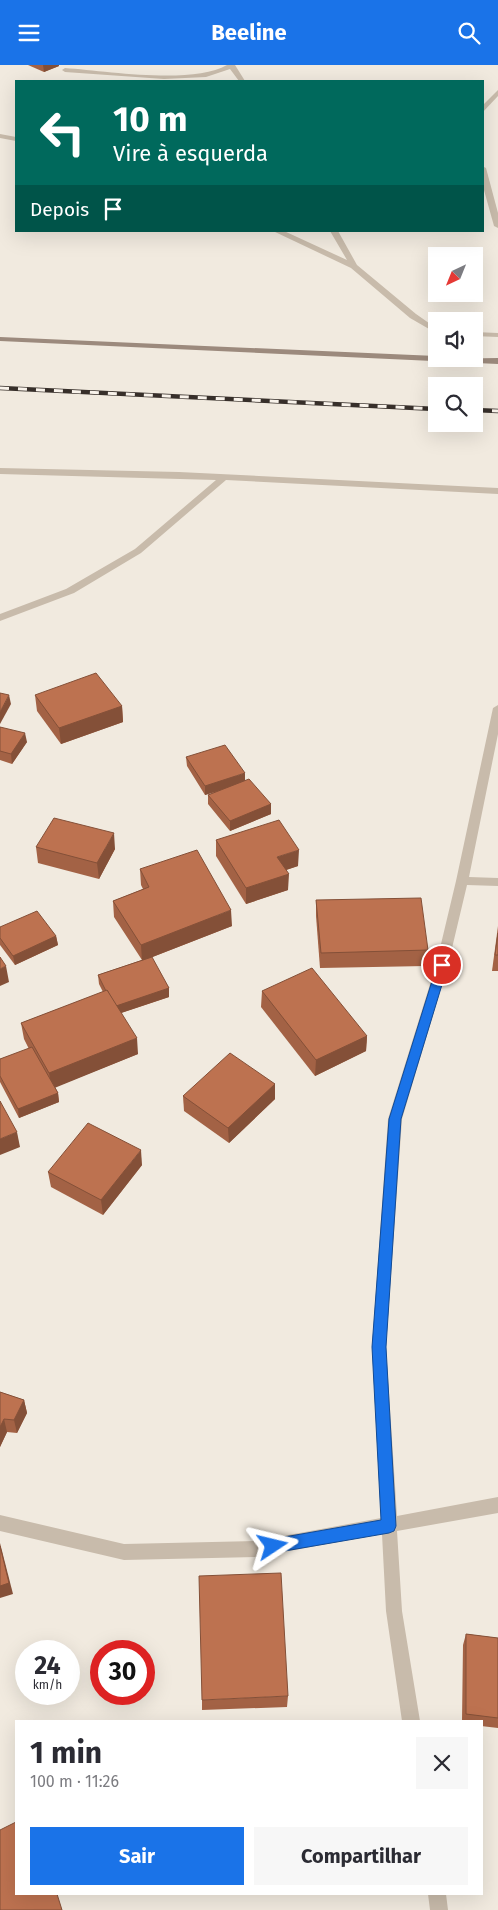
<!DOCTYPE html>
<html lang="pt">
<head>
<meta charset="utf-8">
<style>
	:root { --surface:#fff; --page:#f7f7f7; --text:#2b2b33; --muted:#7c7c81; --accent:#1a73e8 }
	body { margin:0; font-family:"Fira Sans",sans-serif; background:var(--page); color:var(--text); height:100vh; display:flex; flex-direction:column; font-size:19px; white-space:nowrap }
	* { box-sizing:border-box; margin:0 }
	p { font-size:16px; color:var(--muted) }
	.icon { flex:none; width:28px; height:28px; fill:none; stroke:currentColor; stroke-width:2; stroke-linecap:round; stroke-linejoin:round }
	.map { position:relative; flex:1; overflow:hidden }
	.details { position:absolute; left:15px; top:1655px; width:468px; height:175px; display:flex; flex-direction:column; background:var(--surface); border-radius:0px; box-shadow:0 5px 20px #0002 }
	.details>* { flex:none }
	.top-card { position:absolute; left:15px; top:15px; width:469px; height:152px; border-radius:0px; box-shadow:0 5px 20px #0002; background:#00695c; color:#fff; overflow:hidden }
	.needle { width:32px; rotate:223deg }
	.buttons { position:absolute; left:428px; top:182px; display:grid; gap:10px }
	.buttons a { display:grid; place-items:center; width:55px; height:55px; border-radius:0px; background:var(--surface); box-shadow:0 5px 20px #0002; font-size:25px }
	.speed { position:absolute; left:15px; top:1575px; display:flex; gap:10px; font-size:25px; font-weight:700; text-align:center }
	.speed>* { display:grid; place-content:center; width:65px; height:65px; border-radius:50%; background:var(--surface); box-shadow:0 5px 20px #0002; line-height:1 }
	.speed small { font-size:12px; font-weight:400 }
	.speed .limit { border:8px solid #d22; background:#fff; color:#111 }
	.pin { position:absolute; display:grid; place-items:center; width:42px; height:42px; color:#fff; margin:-21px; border:2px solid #fff; border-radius:50%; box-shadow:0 1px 5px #0007 }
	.me { position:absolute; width:55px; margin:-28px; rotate:80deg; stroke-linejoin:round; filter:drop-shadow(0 0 4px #0008) }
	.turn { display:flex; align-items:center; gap:18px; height:105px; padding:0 15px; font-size:22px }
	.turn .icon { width:65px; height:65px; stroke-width:2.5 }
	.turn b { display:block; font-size:35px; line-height:42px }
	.then { display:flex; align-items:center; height:48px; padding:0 15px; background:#0003; gap:10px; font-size:19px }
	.round { display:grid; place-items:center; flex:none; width:52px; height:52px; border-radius:0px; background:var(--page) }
	.head { display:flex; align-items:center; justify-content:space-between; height:85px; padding:0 15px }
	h1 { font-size:30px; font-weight:700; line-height:38px }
	.action { display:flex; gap:10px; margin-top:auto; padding:10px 15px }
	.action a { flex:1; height:58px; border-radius:0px; background:var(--accent); color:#fff; font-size:20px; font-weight:700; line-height:58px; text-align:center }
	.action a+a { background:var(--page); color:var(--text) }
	header { display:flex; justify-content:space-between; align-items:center; height:65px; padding:0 15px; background:var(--accent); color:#fff; font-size:22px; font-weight:700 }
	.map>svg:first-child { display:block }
</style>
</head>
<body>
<header><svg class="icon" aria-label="menu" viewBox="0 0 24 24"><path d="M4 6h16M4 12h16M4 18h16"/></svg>Beeline<svg class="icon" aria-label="search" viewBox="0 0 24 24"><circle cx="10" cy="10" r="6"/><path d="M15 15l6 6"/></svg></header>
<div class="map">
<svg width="498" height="1845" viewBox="0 0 498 1845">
	<rect width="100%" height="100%" fill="#f1eadf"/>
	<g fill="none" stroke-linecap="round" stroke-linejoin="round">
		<!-- street -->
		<g fill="#c8bbab" fill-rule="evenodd">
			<path d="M227 0H235L245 16H239L230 4 206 12 164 14 65 7 62 5 65 3C106 6 193 20 227 0Z"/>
			<path d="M498 25V31L482 48V41Z"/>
			<path d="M0 69 16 72V76L0 73Z"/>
			<path d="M482 101 486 103 498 148V163L494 161 482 118Z"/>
			<path d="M273 166H284L347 195 330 166H338L357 200 416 249 436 263V268L410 253 351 203Z"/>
			<path d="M474 267 498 268V272L474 271Z"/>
			<path d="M0 403 179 407 498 423V429L226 415 141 488 74 528 0 556V549L66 524 135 484 216 415 0 409Z"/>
			<path d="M498 640V669L469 812 498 813V821L467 820 448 900 402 1054 386 1282 397 1451 498 1432V1448L397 1466 402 1546 420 1656H402L386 1546 382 1469 256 1492 124 1495 0 1466V1450L124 1479 256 1476 381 1453 372 1282 388 1054 436 900 456 816 493 643Z"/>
			<path d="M428 1829H446L448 1845H430Z"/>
		</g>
		<!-- secondary -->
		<path fill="#9c8a7d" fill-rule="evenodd" d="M0 272 436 291V294L498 293V299L0 276Z"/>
		<defs>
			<g id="rail">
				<path d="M0 323 436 344"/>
				<path d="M474 345 498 346"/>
			</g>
		</defs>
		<!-- rail casing -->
		<use href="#rail" stroke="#372f2a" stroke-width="4.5"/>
		<!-- rail -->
		<use href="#rail" stroke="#f9f3eb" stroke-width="3" stroke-dasharray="9" stroke-linecap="butt"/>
	</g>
	<!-- wall -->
	<g fill="#a36245">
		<path d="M28 0H59V1L44 7Z"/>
		<path d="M35 630 122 641 123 657 61 679 37 646Z"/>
		<path d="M0 662 27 677 12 699 0 695Z"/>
		<path d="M186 692 245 715 271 739V749L230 766 208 739V730L215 727 205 730 187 701Z"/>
		<path d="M216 775 298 801 286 805 288 825 246 839 216 791Z"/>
		<path d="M36 782 115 784 99 814 38 798Z"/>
		<path d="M140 804 232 861 150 893 169 923V932L121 948 138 989 55 1022 58 1028 59 1037 19 1053 0 1017V994L29 984 24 974 21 958 103 927 99 919 98 910 142 895 114 852 113 836 143 824 141 820Z"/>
		<path d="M316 835 428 885 426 901 320 903 316 851Z"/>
		<path d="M498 861V906H492Z"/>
		<path d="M0 862 56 871 58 880 15 900 0 880Z"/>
		<path d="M262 926 367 971 366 986 315 1011 261 942Z"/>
		<path d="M275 1019V1034L229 1078 184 1046 183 1031Z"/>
		<path d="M142 1100 103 1150 51 1122 48 1107Z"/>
		<path d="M0 1327 24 1335 27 1348 17 1368 7 1367 0 1382Z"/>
		<path d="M466 1569 498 1573V1663L481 1661V1656H462L463 1580Z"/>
		<path d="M288 1631 287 1642 202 1645V1635Z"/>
	</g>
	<!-- shaded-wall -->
	<g fill="#845038">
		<path d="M43 0H59V1L44 7Z"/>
		<path d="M9 630 11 639 0 659V647Z"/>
		<path d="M122 641 123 657 61 679 59 663Z"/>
		<path d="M25 668 27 677 12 699 11 689Z"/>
		<path d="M245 708V717L205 730V721Z"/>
		<path d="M271 739V749L230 766V756Z"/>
		<path d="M114 768 115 784 99 814 97 798Z"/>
		<path d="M299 785 298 801 277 808V792Z"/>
		<path d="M289 809 288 825 246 839V823Z"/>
		<path d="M231 845 232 861 142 896 141 880Z"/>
		<path d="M56 871 58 880 15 900 13 891Z"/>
		<path d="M6 901 9 917 0 921V904Z"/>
		<path d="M169 923V932L115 950 114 941Z"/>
		<path d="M367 971 366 986 315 1011 316 995Z"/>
		<path d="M137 973 138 989 52 1024 49 1008Z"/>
		<path d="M275 1019V1034L229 1078 228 1063Z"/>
		<path d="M58 1028 59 1037 19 1053 18 1044Z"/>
		<path d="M17 1067 20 1082 0 1090V1074Z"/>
		<path d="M141 1085 142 1100 103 1150 101 1135Z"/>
		<path d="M24 1335 27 1348 17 1368 14 1355Z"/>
		<path d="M4 1354 7 1367 0 1382V1362Z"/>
		<path d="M0 1478 13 1529 0 1533Z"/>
	</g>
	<!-- building -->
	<g fill="#bd7250" stroke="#845038">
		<path d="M96 608 122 641 59 663 35 630Z"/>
		<path d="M0 628 9 630 0 647Z"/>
		<path d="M0 662 25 668 11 689 0 686Z"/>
		<path d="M225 680 245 708 205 721 186 692Z"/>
		<path d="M249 714 271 739 230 756 208 730Z"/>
		<path d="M54 753 114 768 97 798 36 782Z"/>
		<path d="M279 755 299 785 277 792 289 809 246 823 216 775Z"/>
		<path d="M197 785 231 845 141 880 113 836 149 822 140 804Z"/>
		<path d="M421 833 428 885 321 888 316 835Z"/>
		<path d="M37 846 56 871 13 891 0 873V862Z"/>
		<path d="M498 868V890H495Z"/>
		<path d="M0 892 6 901 0 904Z"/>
		<path d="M152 892 169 923 116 941 107 925 106 926 98 910Z"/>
		<path d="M312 903 367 971 316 995 262 926Z"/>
		<path d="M107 925 137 973 49 1008 21 958Z"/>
		<path d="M32 982 58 1028 18 1044 0 1011V994Z"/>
		<path d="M230 988 275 1019 228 1063 183 1031Z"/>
		<path d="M0 1036 17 1067 0 1074Z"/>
		<path d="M88 1058 141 1085 101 1135 48 1107Z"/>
		<path d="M0 1327 24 1335 14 1355 4 1354 0 1362Z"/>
		<path d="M0 1481 9 1518 0 1521Z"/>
		<path d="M281 1508 288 1631 202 1635 199 1511Z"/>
		<path d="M466 1569 498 1573V1653L466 1649Z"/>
		<path d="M16 1757V1829H57L62 1845H0V1765Z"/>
	</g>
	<!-- route -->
	<path fill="#1a73e8" stroke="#114b97" d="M442 896 448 900 401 1054 386 1282 396 1461 394 1466 389 1468 273 1488 268 1486 266 1481 268 1476 273 1474 381 1455 372 1282 389 1054 437 900Z"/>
</svg>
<div class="buttons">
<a><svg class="needle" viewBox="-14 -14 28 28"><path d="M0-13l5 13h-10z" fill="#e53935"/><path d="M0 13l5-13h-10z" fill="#7c7c81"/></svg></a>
<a><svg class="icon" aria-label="sound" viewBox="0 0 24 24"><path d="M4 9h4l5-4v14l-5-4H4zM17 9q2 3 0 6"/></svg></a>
<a><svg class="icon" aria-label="search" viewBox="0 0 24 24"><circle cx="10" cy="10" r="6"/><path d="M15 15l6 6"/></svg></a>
</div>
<div class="speed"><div>24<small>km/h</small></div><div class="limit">30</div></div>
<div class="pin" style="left:442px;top:900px;background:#d93025"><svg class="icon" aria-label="arrive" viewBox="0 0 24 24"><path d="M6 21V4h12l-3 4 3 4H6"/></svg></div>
<svg class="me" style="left:273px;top:1481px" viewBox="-20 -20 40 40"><path d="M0-17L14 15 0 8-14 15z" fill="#1a73e8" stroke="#fff" stroke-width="4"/></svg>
<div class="top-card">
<div class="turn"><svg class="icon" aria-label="left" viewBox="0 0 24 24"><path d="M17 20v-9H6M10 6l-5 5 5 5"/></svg><div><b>10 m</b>Vire à esquerda</div></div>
<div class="then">Depois<svg class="icon" aria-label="arrive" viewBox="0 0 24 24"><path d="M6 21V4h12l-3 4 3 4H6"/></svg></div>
</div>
<section class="details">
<div class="head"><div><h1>1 min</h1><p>100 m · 11:26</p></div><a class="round"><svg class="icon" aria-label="close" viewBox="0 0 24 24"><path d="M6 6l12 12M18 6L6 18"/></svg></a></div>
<div class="action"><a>Sair</a><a>Compartilhar</a></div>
</section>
</div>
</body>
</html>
